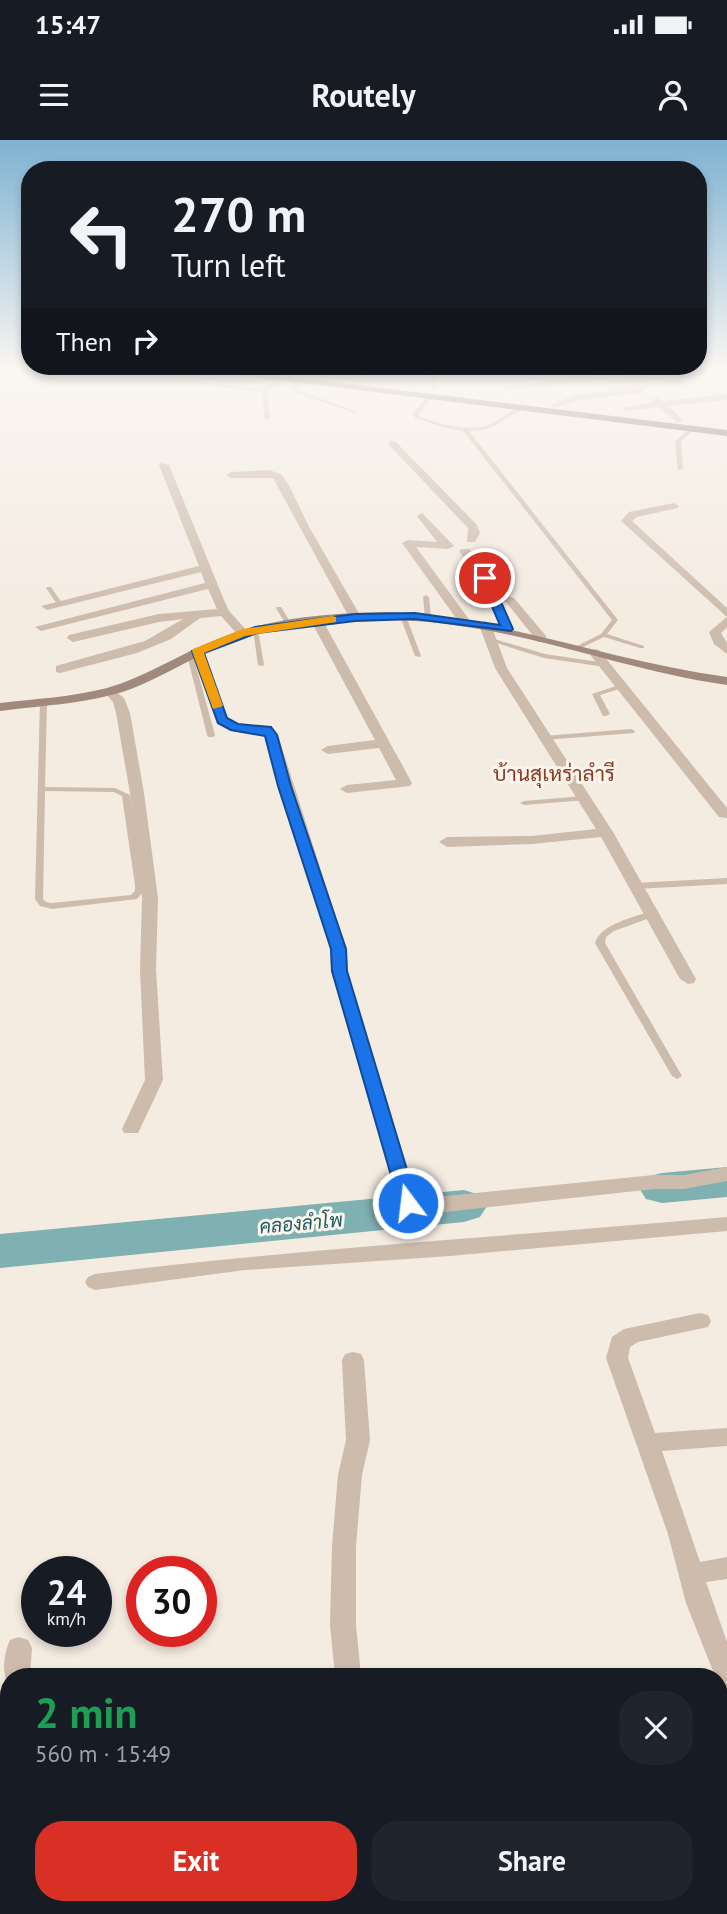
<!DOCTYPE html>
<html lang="en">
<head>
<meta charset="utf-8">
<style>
	:root { --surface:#171b24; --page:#20242c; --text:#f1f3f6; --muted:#9ea1a6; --accent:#d93025 }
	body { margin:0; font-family:"PT Sans",Sarabun,sans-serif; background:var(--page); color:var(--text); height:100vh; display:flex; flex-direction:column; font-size:26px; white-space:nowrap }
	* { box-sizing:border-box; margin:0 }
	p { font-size:23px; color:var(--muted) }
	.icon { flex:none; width:38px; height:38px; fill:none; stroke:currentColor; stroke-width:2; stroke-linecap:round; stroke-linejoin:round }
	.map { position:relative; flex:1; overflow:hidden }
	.sheet { position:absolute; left:0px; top:1528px; width:728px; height:247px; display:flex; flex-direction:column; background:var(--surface); border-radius:28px 28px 0 0; box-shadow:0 4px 10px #0003 }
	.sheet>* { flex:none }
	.guide { position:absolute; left:21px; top:21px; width:686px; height:214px; border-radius:28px; box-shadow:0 4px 10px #0003; background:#171b24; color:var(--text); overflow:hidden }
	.speed { position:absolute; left:21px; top:1416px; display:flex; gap:14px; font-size:35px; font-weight:700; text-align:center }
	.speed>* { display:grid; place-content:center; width:91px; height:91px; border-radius:50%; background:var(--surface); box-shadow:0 4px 10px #0003; line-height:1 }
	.speed small { font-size:18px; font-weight:400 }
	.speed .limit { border:10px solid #d22; background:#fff; color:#111 }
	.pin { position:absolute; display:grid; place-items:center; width:60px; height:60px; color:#fff; margin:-30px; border:4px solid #fff; border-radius:50%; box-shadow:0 2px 7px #0007 }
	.me { position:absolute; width:77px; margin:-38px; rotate:345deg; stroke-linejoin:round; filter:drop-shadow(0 0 5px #0008) }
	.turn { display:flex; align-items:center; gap:24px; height:147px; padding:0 35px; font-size:32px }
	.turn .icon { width:91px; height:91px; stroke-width:2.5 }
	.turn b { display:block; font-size:49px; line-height:60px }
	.then { display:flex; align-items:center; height:66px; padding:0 35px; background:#0003; gap:14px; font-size:26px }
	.round { display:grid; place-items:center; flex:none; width:74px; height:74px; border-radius:28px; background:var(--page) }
	.head { display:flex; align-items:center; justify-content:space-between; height:119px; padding:0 35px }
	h1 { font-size:42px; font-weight:700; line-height:52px; color:#1e9e55 }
	.cta { display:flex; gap:14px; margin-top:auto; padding:14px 35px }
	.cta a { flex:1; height:80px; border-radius:28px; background:var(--accent); color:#fff; font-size:28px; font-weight:700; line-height:80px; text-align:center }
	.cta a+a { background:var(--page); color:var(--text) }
	.status { display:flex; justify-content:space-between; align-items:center; height:49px; padding:0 35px; background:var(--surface); direction:ltr }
	.status svg { height:19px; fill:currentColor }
	header { display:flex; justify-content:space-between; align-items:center; height:91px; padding:0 35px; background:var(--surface); font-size:32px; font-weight:700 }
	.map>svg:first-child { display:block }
</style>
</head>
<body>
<div class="status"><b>15:47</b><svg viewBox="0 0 49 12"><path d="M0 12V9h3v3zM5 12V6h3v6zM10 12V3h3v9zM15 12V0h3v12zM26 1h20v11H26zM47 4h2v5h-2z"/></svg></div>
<header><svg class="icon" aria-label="menu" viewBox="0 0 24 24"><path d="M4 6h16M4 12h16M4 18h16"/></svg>Routely<svg class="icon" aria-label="person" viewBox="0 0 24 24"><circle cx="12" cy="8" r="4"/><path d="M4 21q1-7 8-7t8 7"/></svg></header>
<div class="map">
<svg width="727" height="1774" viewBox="0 0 727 1774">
	<rect width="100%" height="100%" fill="#f4ebe1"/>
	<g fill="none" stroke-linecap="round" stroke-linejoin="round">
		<!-- river -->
		<g fill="#7fb0b2" fill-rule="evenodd">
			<path d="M727 1027V1057L662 1063 646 1059 639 1048 646 1037 662 1033Z"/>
			<path d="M464 1050 480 1055 487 1066 480 1077 464 1082 0 1128V1094Z"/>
		</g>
		<!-- lane -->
		<g fill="#cdbbac" fill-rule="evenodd">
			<path d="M292 229H297L290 234H286V232Z"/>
			<path d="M319 229H323L321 237 319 238 317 237Z"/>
			<path d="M367 229H371V231H423V230H427L437 239 436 250 434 251 432 250 433 239 426 234 371 233 354 242H350V240L367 232Z"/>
			<path d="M279 237 283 238 268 252 270 278 267 280 264 278 263 253 178 240 180 239 264 250Z"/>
			<path d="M296 239 300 240 295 248 297 250 359 272 354 273 293 252 291 248Z"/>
			<path d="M428 256 432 257 419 273V276C441 285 474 294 495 282 505 276 513 268 525 267V269C502 278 496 291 469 291L618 480 607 494 644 506V508H640L604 497 579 509H575V507L601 494 612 480 463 291 442 287 415 278 413 273Z"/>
			<path d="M690 288 695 289 681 301 683 329 678 330 675 301Z"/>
			<path d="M47 447H51L62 463 61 464H57L46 448Z"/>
			<path d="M426 455 429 457 431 477 428 479 425 477 423 457Z"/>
			<path d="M277 467H281L292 485 291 486H287L276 468Z"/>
			<path d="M403 474 406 476 421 516 420 517 415 516 400 476Z"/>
			<path d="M253 489 258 490 264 525 263 526 258 525Z"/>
			<path d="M487 498H491L545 514 605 523 608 525 605 527 544 518 487 500Z"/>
			<path d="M190 513 193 515 215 595 214 597H208L207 595 187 515Z"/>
			<path d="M619 545H625L626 547 600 555 610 574 606 576H603L592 554Z"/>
			<path d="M40 560H43L47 562 45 647 115 648 130 655 143 745V752L137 759 52 769 40 766 35 759ZM45 651 114 652 122 656 135 745V751L131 755 52 763 46 762 43 759Z"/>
			<path d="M631 589 635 591 634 593 544 600 540 598 544 596Z"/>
			<path d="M584 656H587V660L524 665 520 663 524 661Z"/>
			<path d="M727 738V744L636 749 632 746 636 743Z"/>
			<path d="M652 771 656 774 655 776 614 791 606 797 605 803 682 936 677 939 672 936 595 803C601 784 634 777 652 771Z"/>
		</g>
		<!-- street -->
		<g fill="#cdbbac" fill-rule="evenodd">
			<path d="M484 229H506L486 234 482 231Z"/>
			<path d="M712 229 713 231 709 234 626 243 622 240 626 237Z"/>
			<path d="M619 232 622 233V237L508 250 504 247Z"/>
			<path d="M641 247 644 248V252L576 261 555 268 550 265 575 255Z"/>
			<path d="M727 254V260L669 266 683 280 678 283 659 267 626 271 621 268 654 262 652 260 657 257 663 261Z"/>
			<path d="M389 301H395L477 385 480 393 475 402H467L468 388 389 305Z"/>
			<path d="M160 323 169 325 224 460 229 471 249 493 239 496 221 476 200 478 171 499 137 513 60 533 56 532V526L145 501 183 479 159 482 73 502 67 498 69 495 159 474 217 469 208 449 41 491 35 487 205 443 201 432 47 470 41 466 199 426 159 325Z"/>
			<path d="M269 330 281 334 289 345 308 385 361 477 359 480 349 477 273 338H231L226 335 231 332Z"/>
			<path d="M674 363 679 366 678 368 637 377 632 381 727 468V487L721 493 727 503V514L714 504 709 492 727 477 621 381 629 372Z"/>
			<path d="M422 373 454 406 448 409 416 407 471 482 469 485H461L402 403 408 400 437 402 417 376Z"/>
			<path d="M461 409H469L502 454 514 458 546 496V502H538L506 462 501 461 513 489 503 492 489 460 492 456 459 411Z"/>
			<path d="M317 477 323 481 412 643 410 646 347 653 340 649 347 645 396 640 379 608 328 614 321 610 328 606 375 600 311 481Z"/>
			<path d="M485 481 491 485 507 528 613 692 696 839 694 843 688 844 680 839 601 697 532 704 447 707 439 702 447 697 532 696 596 689 495 528 479 485Z"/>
			<path d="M197 507 203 511 228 579 238 584 271 587 278 595 346 809 347 831 417 1059 654 1035H684L727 1027V1041L684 1049H654L427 1074 413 1073 401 1068 331 831 330 809 265 596 230 591 217 584 191 511Z"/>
			<path d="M595 509 599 510 727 668V678L719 677 591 516V510Z"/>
			<path d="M110 547 124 558 130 573 144 653 158 758 156 830 163 940 140 989 138 993H124L122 989 145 940 140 830 142 758 130 653 116 573 113 562 103 551Z"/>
			<path d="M727 1077V1091L450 1116 245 1130 95 1150 88 1147 85 1142 88 1137 95 1134C305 1108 516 1096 727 1077Z"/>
			<path d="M700 1173 708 1175 711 1181 708 1187 638 1202 630 1207 628 1218 655 1293 727 1288V1306L662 1311 700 1422 727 1417V1439L706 1442 727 1502V1547L719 1544V1536H715L686 1463 668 1394 606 1218 612 1197 624 1189Z"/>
			<path d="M353 1212 361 1214 364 1220 370 1300 362 1335 356 1406V1485L361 1536H335L330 1485 332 1406 338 1335 346 1300 342 1220 345 1214Z"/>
			<path d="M19 1497 28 1500 32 1508 30 1536H9V1545C1 1533 4 1513 10 1500Z"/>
			<path d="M9 1666V1766H18V1774H0V1669Z"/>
			<path d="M359 1766H389L390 1774H360Z"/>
		</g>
		<!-- secondary -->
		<path fill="#a18a7d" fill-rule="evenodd" d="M389 472C505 478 613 522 727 537V545C640 533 559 502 473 488 417 478 360 477 304 485 272 489 241 496 212 510 185 522 159 538 131 549 89 564 44 565 0 571V563C35 559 72 557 107 548 145 537 178 515 215 500 270 477 330 473 389 472Z"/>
		<!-- primary -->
		<path fill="#7d675c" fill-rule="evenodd" d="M183 229H226L727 290V296L221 233 187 232Z"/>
	</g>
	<!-- sky -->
	<linearGradient id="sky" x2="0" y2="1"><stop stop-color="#7eb2d2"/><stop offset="0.48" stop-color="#faf6f2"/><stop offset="1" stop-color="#faf6f2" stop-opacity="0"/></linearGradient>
	<rect width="727" height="477" fill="url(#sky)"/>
	<!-- route -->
	<path fill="#1a73e8" stroke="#114b97" stroke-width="2" d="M481 436H488L503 456 500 460 513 489 511 491 415 479 355 481 257 493 204 513 227 578 238 584 271 587 277 595 291 646 346 809 347 831 417 1063 414 1067H402L399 1063 332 831 331 809 278 646 265 596 231 590 218 583 192 511 255 487 355 474 415 473 500 485 489 460 492 456 479 438Z"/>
	<!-- slow -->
	<path fill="#f59e0b" d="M332 476 336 477V482L245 496 204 513 223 566 213 569 192 511 193 509 243 489Z"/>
	<g text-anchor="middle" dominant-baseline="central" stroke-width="6" stroke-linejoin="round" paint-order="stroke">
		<!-- water labels -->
		<g font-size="19" font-style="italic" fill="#1f5a5e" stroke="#fbf5ee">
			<text transform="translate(301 1083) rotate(-5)">คลองลำโพ</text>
		</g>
		<!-- quarter labels -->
		<g font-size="21" fill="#8c3b22" stroke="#fbf5ee">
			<text x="554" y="633">บ้านสุเหร่าลำรี</text>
		</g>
	</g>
</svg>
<div class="speed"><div>24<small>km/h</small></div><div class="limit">30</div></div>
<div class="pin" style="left:485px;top:438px;background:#d93025"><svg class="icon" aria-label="arrive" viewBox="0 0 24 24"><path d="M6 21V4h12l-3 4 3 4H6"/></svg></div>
<svg class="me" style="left:408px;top:1063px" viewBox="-20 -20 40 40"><circle r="17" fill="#1a73e8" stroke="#fff" stroke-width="3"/><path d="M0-11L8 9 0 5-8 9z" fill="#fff"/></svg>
<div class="guide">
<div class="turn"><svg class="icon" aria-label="left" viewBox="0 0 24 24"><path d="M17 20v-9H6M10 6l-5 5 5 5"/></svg><div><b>270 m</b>Turn left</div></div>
<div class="then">Then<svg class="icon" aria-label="right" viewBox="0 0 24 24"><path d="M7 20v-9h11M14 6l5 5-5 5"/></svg></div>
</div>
<section class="sheet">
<div class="head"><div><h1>2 min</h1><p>560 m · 15:49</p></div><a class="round"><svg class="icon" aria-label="close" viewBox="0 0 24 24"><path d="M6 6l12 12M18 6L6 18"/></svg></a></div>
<div class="cta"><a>Exit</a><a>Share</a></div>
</section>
</div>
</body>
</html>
